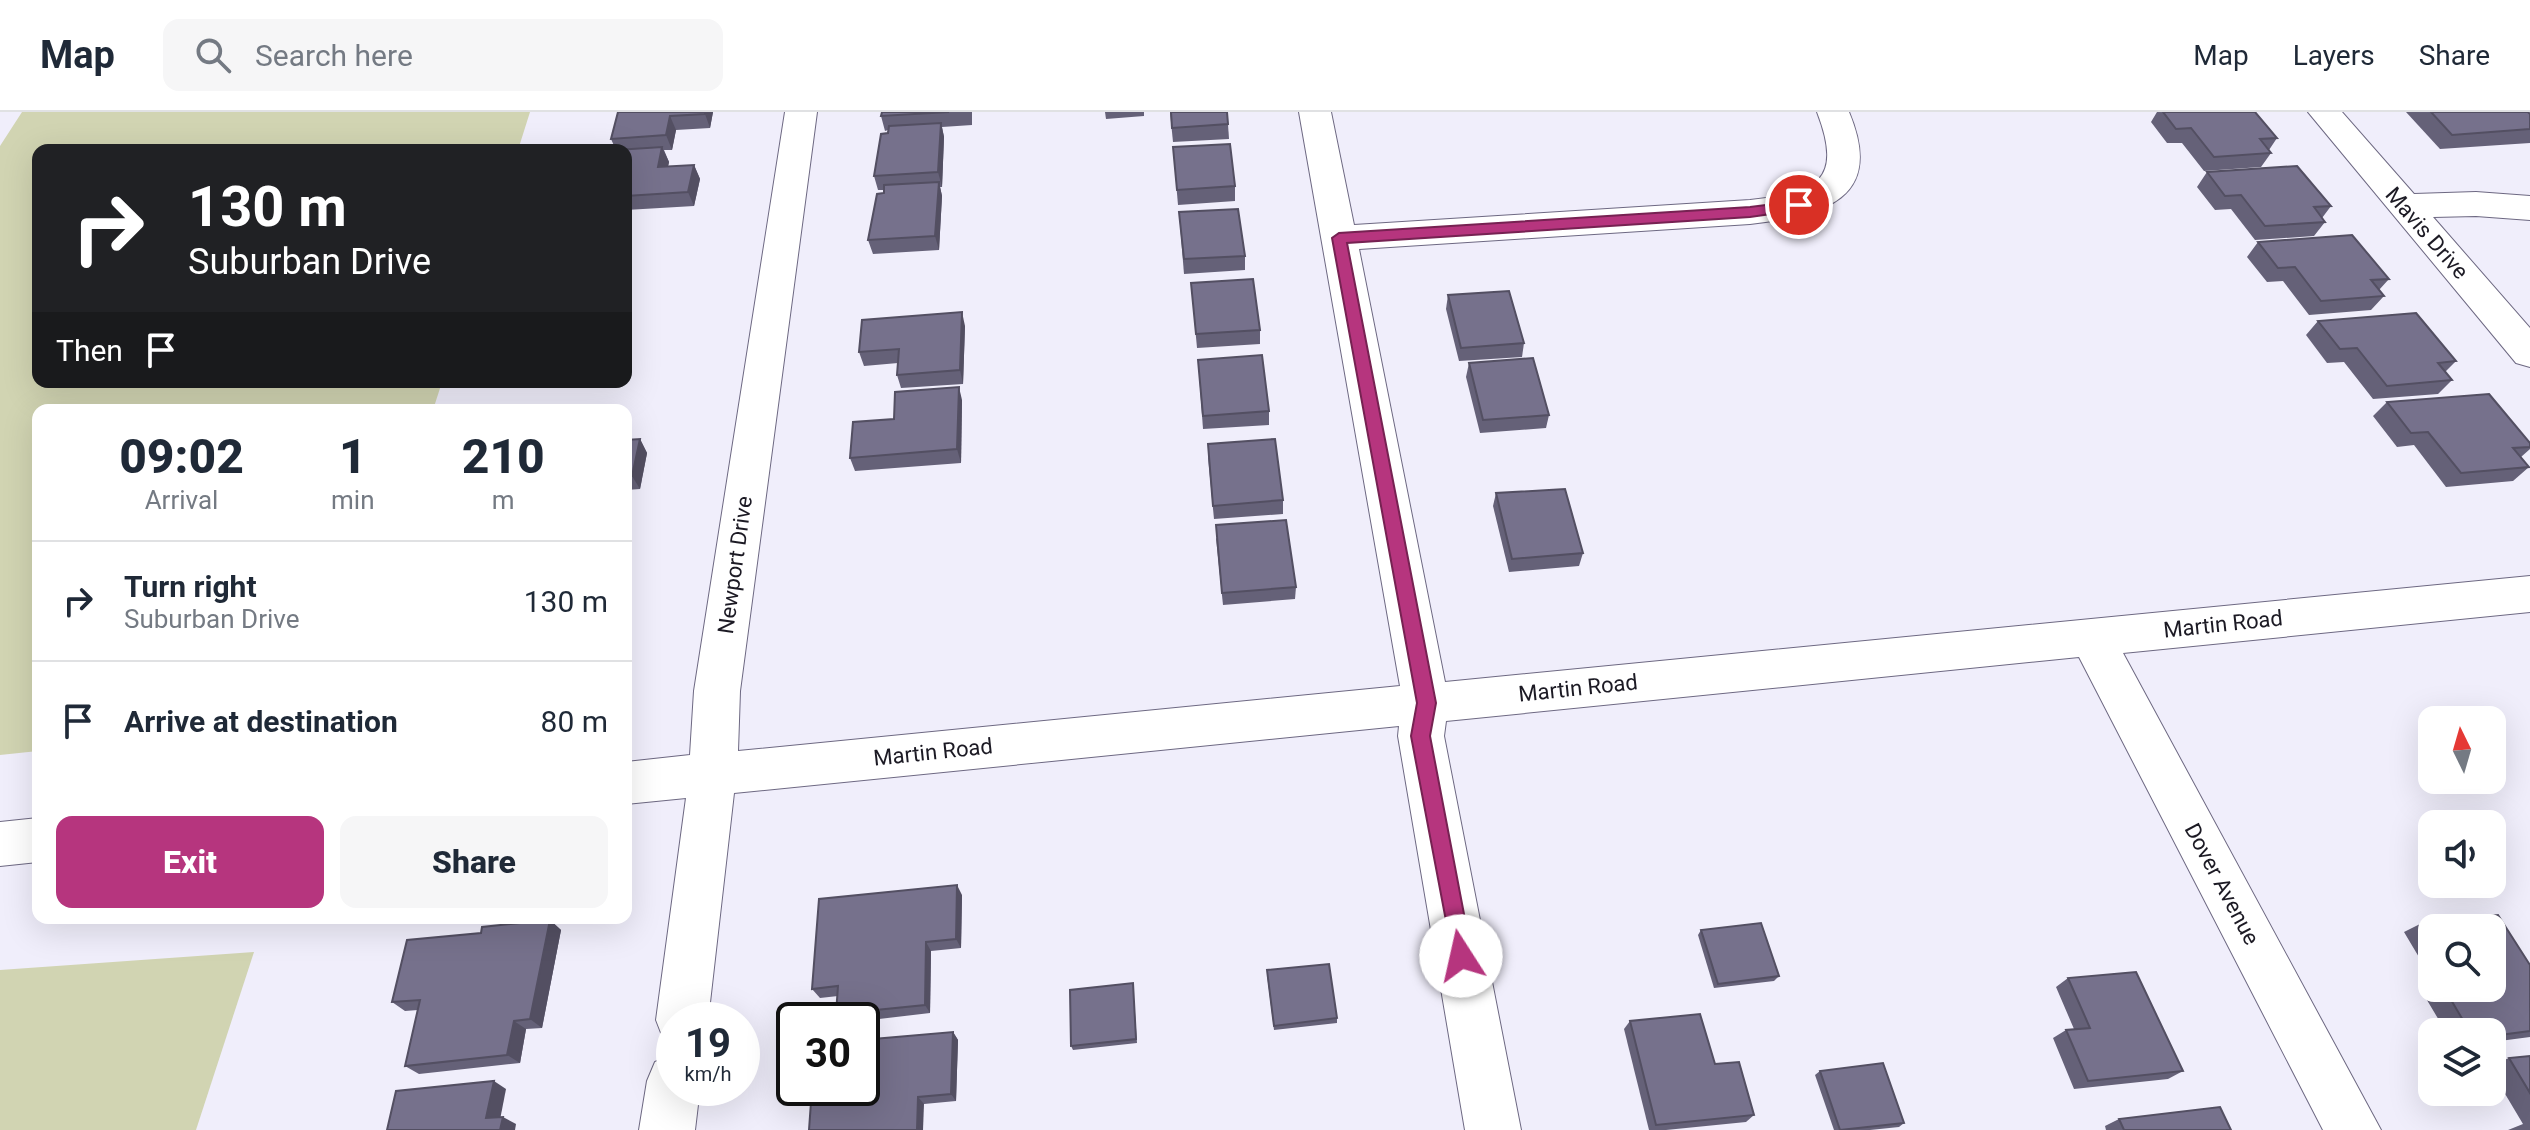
<!DOCTYPE html>
<html lang="en">
<head>
<meta charset="utf-8">
<style>
	:root { --surface:#fff; --page:#f6f6f7; --text:#1f2937; --muted:#747a83; --line:#e0e1e3; --accent:#b6357e }
	body { margin:0; font-family:Roboto,sans-serif; background:var(--page); color:var(--text); height:100vh; display:flex; flex-direction:column; font-size:30px; white-space:nowrap }
	* { box-sizing:border-box; margin:0 }
	p { font-size:26px; color:var(--muted) }
	.icon { flex:none; width:44px; height:44px; fill:none; stroke:currentColor; stroke-width:2; stroke-linecap:round; stroke-linejoin:round }
	.map { position:relative; flex:1; overflow:hidden }
	.sheet { position:absolute; left:32px; top:292px; width:600px; height:520px; display:flex; flex-direction:column; background:var(--surface); border-radius:16px; box-shadow:0 8px 32px #0002 }
	.sheet>* { flex:none }
	.guide { position:absolute; left:32px; top:32px; width:600px; height:244px; border-radius:16px; box-shadow:0 8px 32px #0002; background:#202124; color:#fff; overflow:hidden }
	.needle { width:52px; rotate:355deg }
	.fabs { position:absolute; left:2418px; top:594px; display:grid; gap:16px }
	.fabs a { display:grid; place-items:center; width:88px; height:88px; border-radius:16px; background:var(--surface); box-shadow:0 8px 32px #0002; font-size:40px }
	.speed { position:absolute; left:656px; top:890px; display:flex; gap:16px; font-size:40px; font-weight:700; text-align:center }
	.speed>* { display:grid; place-content:center; width:104px; height:104px; border-radius:50%; background:var(--surface); box-shadow:0 8px 32px #0002; line-height:1 }
	.speed small { font-size:20px; font-weight:400 }
	.speed .limit { border:4px solid #111; border-radius:12px; background:#fff; color:#111 }
	.pin { position:absolute; display:grid; place-items:center; width:68px; height:68px; color:#fff; margin:-34px; border:4px solid #fff; border-radius:50%; box-shadow:0 2px 8px #0007 }
	.me { position:absolute; width:88px; margin:-44px; rotate:350deg; stroke-linejoin:round; filter:drop-shadow(0 0 6px #0008) }
	.turn { display:flex; align-items:center; gap:28px; height:168px; padding:0 24px; font-size:36px }
	.turn .icon { width:104px; height:104px; stroke-width:2.5 }
	.turn b { display:block; font-size:56px; line-height:68px }
	.then { display:flex; align-items:center; height:76px; padding:0 24px; background:#0003; gap:16px; font-size:30px }
	.eta { display:flex; justify-content:space-evenly; align-items:center; height:136px; text-align:center }
	.eta b { font-size:48px; font-weight:800; line-height:56px }
	.action { display:flex; gap:16px; margin-top:auto; padding:16px 24px }
	.action a { flex:1; height:92px; border-radius:16px; background:var(--accent); color:#fff; font-size:32px; font-weight:800; line-height:92px; text-align:center }
	.action a+a { background:var(--page); color:var(--text) }
	ul { padding:0; list-style:none }
	li { display:flex; align-items:center; gap:24px; height:120px; padding:0 24px; border-top:2px solid var(--line) }
	li div { flex:1 }
	li b { display:block; font-size:30px }
	li em { font-style:normal }
	header { display:flex; align-items:center; gap:48px; box-sizing:border-box; height:112px; padding:0 40px; background:var(--surface); border-bottom:2px solid var(--line) }
	header strong { font-size:38px }
	nav { display:flex; gap:44px; margin-inline-start:auto; font-size:28px }
	.search { width:560px; height:72px; background:var(--page); display:flex; align-items:center; gap:20px; box-sizing:border-box; padding:0 28px; border-radius:16px; color:var(--muted); font-size:30px }
	.map>svg:first-child { display:block }
</style>
</head>
<body>
<header>
<strong>Map</strong>
<div class="search"><svg class="icon" aria-label="search" viewBox="0 0 24 24"><circle cx="10" cy="10" r="6"/><path d="M15 15l6 6"/></svg>Search here</div>
<nav><a>Map</a><a>Layers</a><a>Share</a></nav>
</header>
<div class="map">
<svg width="2530" height="1018" viewBox="0 0 2530 1018">
	<rect width="100%" height="100%" fill="#f0eefb"/>
	<!-- green -->
	<g fill="#d1d4b2">
		<path d="M22 0H530L518 38H38V270H442L433 298H38V639L0 643V34Z"/>
		<path d="M254 840 196 1018H0V858Z"/>
	</g>
	<g fill="none" stroke-linecap="round" stroke-linejoin="round">
		<defs>
			<g id="minor">
				<path d="M785 0H817L740 579 738 639 1400 574 1299 0H1331L1354 113 1750 88C1816 81 1844 70 1817 0H1849C1886 88 1823 103 1750 112L1359 137 1445 570 2530 464V500L2123 541 2381 1018H2323L2079 545 1446 609 1444 624 1521 1018H1465L1398 624 1399 614 734 681 708 908H674V931L663 926 656 908 686 686 626 692V650L690 643 694 579Z"/>
				<path d="M2308 0H2342L2414 82 2476 80 2530 84V108L2476 104 2433 105 2530 216V255L2516 251Z"/>
				<path d="M38 706V750L0 754V710Z"/>
				<path d="M674 942V976H700L695 1018H639L647 969 655 950Z"/>
			</g>
		</defs>
		<!-- minor casing -->
		<use href="#minor" stroke="#6d6882" stroke-width="2"/>
		<!-- minor -->
		<use href="#minor" fill="#fff" fill-rule="evenodd"/>
	</g>
	<!-- wall -->
	<g fill="#656178">
		<path d="M618 0H713L710 16 676 18 672 38H664L669 50 668 55 694 53 700 67 694 94 626 98V38H616L611 27Z"/>
		<path d="M882 0H972V13L942 15 944 25 942 75H940L942 84 939 138 873 142 868 128 884 78H878L874 64 888 18 885 19 881 4Z"/>
		<path d="M1105 0H1144V4L1106 7Z"/>
		<path d="M1170 0 1228 12 1229 27 1173 30Z"/>
		<path d="M2157 0H2255L2277 26 2269 38 2271 41 2261 55 2204 59 2182 31H2167L2151 10Z"/>
		<path d="M2406 0H2528L2530 2V31L2440 37Z"/>
		<path d="M1173 35 1235 74V89L1178 93Z"/>
		<path d="M2207 60 2331 94 2322 106 2325 110 2314 124 2255 128 2231 97 2215 98 2197 75Z"/>
		<path d="M1179 100 1245 144V158L1184 162Z"/>
		<path d="M2258 130 2389 167 2379 178 2384 184 2371 198 2309 203 2283 169 2267 170 2247 145Z"/>
		<path d="M1191 171 1260 218V232L1197 236Z"/>
		<path d="M1448 183 1524 231 1522 245 1459 249 1446 197Z"/>
		<path d="M2318 209 2456 249 2445 260 2452 268 2438 282 2373 287 2344 250 2327 251 2306 223Z"/>
		<path d="M965 214 963 272 901 276 897 263 898 251 864 254 859 240Z"/>
		<path d="M1198 248 1269 299V313L1203 317Z"/>
		<path d="M1469 251 1549 303 1546 316 1480 321 1466 265Z"/>
		<path d="M962 288 961 351 855 359 850 346Z"/>
		<path d="M2387 290 2530 331V337L2521 345 2529 355 2513 369 2446 375 2414 333 2397 335 2373 304Z"/>
		<path d="M640 327 647 341 640 377 626 378V328Z"/>
		<path d="M1208 345 1283 388V402L1214 407Z"/>
		<path d="M1496 381 1583 441 1579 454 1509 460 1493 394Z"/>
		<path d="M1216 426 1296 475 1295 487 1223 493Z"/>
		<path d="M962 783 961 836 931 839 930 901 862 909 841 908 836 902 838 884 820 886 812 877Z"/>
		<path d="M550 808 561 818 542 916 526 917 520 951 419 962 405 954 418 898 405 899 392 890 481 821Z"/>
		<path d="M2422 811 2530 853V925L2492 930V920H2446L2421 878 2432 873V876H2492L2432 816V867L2404 820Z"/>
		<path d="M1701 818 1779 864 1774 869 1714 876 1698 823Z"/>
		<path d="M1267 863 1337 906V911L1274 918Z"/>
		<path d="M2068 866 2183 959 2168 967 2074 977 2053 926 2066 918 2074 917 2056 875Z"/>
		<path d="M1133 871 1137 931 1073 938 1071 934Z"/>
		<path d="M1630 909 1715 952 1754 1003 1746 1010 1666 1018H1649L1624 917Z"/>
		<path d="M953 920 958 928 956 989 924 992 809 1018Z"/>
		<path d="M2530 944V1018H2508L2523 1012 2492 960V953L2509 946Z"/>
		<path d="M1820 959 1904 1011 1899 1015 1870 1018H1834L1815 963Z"/>
		<path d="M2119 1007 2231 1018H2106L2105 1014Z"/>
	</g>
	<!-- shaded-wall -->
	<g fill="#534f62">
		<path d="M705 0H713L710 16 705 2Z"/>
		<path d="M670 4 676 18 672 38 666 23Z"/>
		<path d="M941 11 944 25 942 75 938 60Z"/>
		<path d="M662 35 669 50 664 70 658 55Z"/>
		<path d="M694 53 700 67 694 94 688 80Z"/>
		<path d="M939 70 942 84 939 138 935 124Z"/>
		<path d="M962 200 965 214 963 272 960 258Z"/>
		<path d="M959 275 962 288 961 351 957 337Z"/>
		<path d="M640 327 647 341 640 377 632 364Z"/>
		<path d="M957 773 962 783 961 836 956 827Z"/>
		<path d="M550 808 561 818 542 916 530 907Z"/>
		<path d="M926 830 931 839 930 901 925 893Z"/>
		<path d="M514 909 526 917 520 951 507 943Z"/>
		<path d="M953 920 958 928 956 989 951 982Z"/>
		<path d="M494 969 506 977 499 1013 486 1006Z"/>
		<path d="M918 985 924 992 923 1018H917Z"/>
		<path d="M503 1005 516 1012 515 1018H500Z"/>
	</g>
	<!-- building -->
	<g fill="#76718c" stroke="#534f62" stroke-width="2">
		<path d="M618 0H705V2L670 4 666 23 611 27Z"/>
		<path d="M882 0H949L881 4Z"/>
		<path d="M1171 0H1227L1228 12 1172 16Z"/>
		<path d="M2163 0H2255L2277 26 2260 27 2271 41 2214 45 2191 16 2176 17Z"/>
		<path d="M2431 0H2528L2530 2V17L2452 23Z"/>
		<path d="M941 11 938 60 874 64 881 22 888 21 889 14Z"/>
		<path d="M1230 32 1235 74 1177 78 1173 35Z"/>
		<path d="M662 35 658 55 694 53 688 80 626 84V38H616Z"/>
		<path d="M2297 54 2331 94 2314 95 2325 110 2265 114 2241 83 2225 84 2207 60Z"/>
		<path d="M939 70 935 124 868 128 877 82 884 81V73Z"/>
		<path d="M1238 97 1245 144 1184 147 1179 100Z"/>
		<path d="M2352 123 2389 167 2371 168 2384 184 2321 189 2295 155 2278 156 2258 130Z"/>
		<path d="M1253 167 1260 218 1196 222 1191 171Z"/>
		<path d="M1509 179 1524 231 1461 236 1448 183Z"/>
		<path d="M962 200 960 258 897 263 899 237 859 240 862 208Z"/>
		<path d="M2416 201 2456 249 2438 251 2452 268 2387 274 2357 236 2340 237 2318 209Z"/>
		<path d="M1262 243 1269 299 1203 304 1198 248Z"/>
		<path d="M1533 246 1549 303 1483 308 1469 251Z"/>
		<path d="M959 275 957 337 850 346 853 310 894 307 895 280Z"/>
		<path d="M2489 282 2530 331V335L2513 336 2529 355 2461 361 2428 320 2411 321 2387 290Z"/>
		<path d="M640 327 632 364H626V328Z"/>
		<path d="M1275 327 1283 388 1213 394 1208 332Z"/>
		<path d="M1565 377 1583 441 1512 447 1496 381Z"/>
		<path d="M1286 408 1296 475 1222 481 1216 413Z"/>
		<path d="M957 773 956 827 926 830 925 893 836 902 838 874 812 877 819 787Z"/>
		<path d="M2498 803 2530 853V919L2492 924V920H2470L2444 876H2492V816H2432V828L2422 811Z"/>
		<path d="M550 808 530 907 514 909 507 943 405 954 420 888 392 890 407 828 481 821 482 815Z"/>
		<path d="M1761 811 1779 864 1718 872 1701 818Z"/>
		<path d="M1329 852 1337 906 1274 914 1267 858Z"/>
		<path d="M2136 860 2183 959 2088 969 2066 918 2090 916 2068 866Z"/>
		<path d="M1133 871 1136 927 1071 934 1070 878Z"/>
		<path d="M1700 902 1715 952 1739 950 1754 1003 1656 1013 1630 909Z"/>
		<path d="M953 920 951 982 918 985 917 1018H809L812 976H862V928Z"/>
		<path d="M2530 944V981L2509 946Z"/>
		<path d="M1883 951 1904 1011 1840 1018 1820 959Z"/>
		<path d="M494 969 486 1006 503 1005 500 1018H387L396 979Z"/>
		<path d="M2220 995 2231 1018H2124L2119 1007Z"/>
	</g>
	<!-- route -->
	<path fill="#b6357e" stroke="#762252" stroke-width="2" d="M1799 89 1807 93 1805 97 1750 105 1347 131 1436 591 1430 624 1472 844 1469 851 1461 854 1454 851 1411 624 1417 591 1332 126 1339 121 1750 95Z"/>
	<g text-anchor="middle" dominant-baseline="central" stroke-width="6" stroke-linejoin="round" paint-order="stroke">
		<!-- street labels -->
		<g font-size="22" fill="#1c1a24" stroke="#fff">
			<text transform="translate(2427 121) rotate(49)">Mavis Drive</text>
			<text transform="translate(735 453) rotate(-82)">Newport Drive</text>
			<text transform="translate(2223 512) rotate(-6)">Martin Road</text>
			<text transform="translate(1578 576) rotate(-6)">Martin Road</text>
			<text transform="translate(933 640) rotate(-6)">Martin Road</text>
			<text transform="translate(2222 772) rotate(62)">Dover Avenue</text>
		</g>
	</g>
</svg>
<div class="fabs">
<a><svg class="needle" viewBox="-14 -14 28 28"><path d="M0-13l5 13h-10z" fill="#e53935"/><path d="M0 13l5-13h-10z" fill="#747a83"/></svg></a>
<a><svg class="icon" aria-label="sound" viewBox="0 0 24 24"><path d="M4 9h4l5-4v14l-5-4H4zM17 9q2 3 0 6"/></svg></a>
<a><svg class="icon" aria-label="search" viewBox="0 0 24 24"><circle cx="10" cy="10" r="6"/><path d="M15 15l6 6"/></svg></a>
<a><svg class="icon" aria-label="layers" viewBox="0 0 24 24"><path d="M12 4l9 5-9 5-9-5zM3 14l9 5 9-5"/></svg></a>
</div>
<div class="speed"><div>19<small>km/h</small></div><div class="limit">30</div></div>
<div class="pin" style="left:1799px;top:93px;background:#d93025"><svg class="icon" aria-label="arrive" viewBox="0 0 24 24"><path d="M6 21V4h12l-3 4 3 4H6"/></svg></div>
<svg class="me" style="left:1461px;top:844px" viewBox="-20 -20 40 40"><circle r="19" fill="#fff"/><path d="M0-13L10 11 0 6-10 11z" fill="#b6357e"/></svg>
<div class="guide">
<div class="turn"><svg class="icon" aria-label="right" viewBox="0 0 24 24"><path d="M7 20v-9h11M14 6l5 5-5 5"/></svg><div><b>130 m</b>Suburban Drive</div></div>
<div class="then">Then<svg class="icon" aria-label="arrive" viewBox="0 0 24 24"><path d="M6 21V4h12l-3 4 3 4H6"/></svg></div>
</div>
<section class="sheet">
<div class="eta">
<div><b>09:02</b><p>Arrival</p></div>
<div><b>1</b><p>min</p></div>
<div><b>210</b><p>m</p></div>
</div>
<ul>
<li><svg class="icon" aria-label="right" viewBox="0 0 24 24"><path d="M7 20v-9h11M14 6l5 5-5 5"/></svg><div><b>Turn right</b><p>Suburban Drive</p></div><em>130 m</em></li>
<li><svg class="icon" aria-label="arrive" viewBox="0 0 24 24"><path d="M6 21V4h12l-3 4 3 4H6"/></svg><div><b>Arrive at destination</b></div><em>80 m</em></li>
</ul>
<div class="action"><a>Exit</a><a>Share</a></div>
</section>
</div>
</body>
</html>
